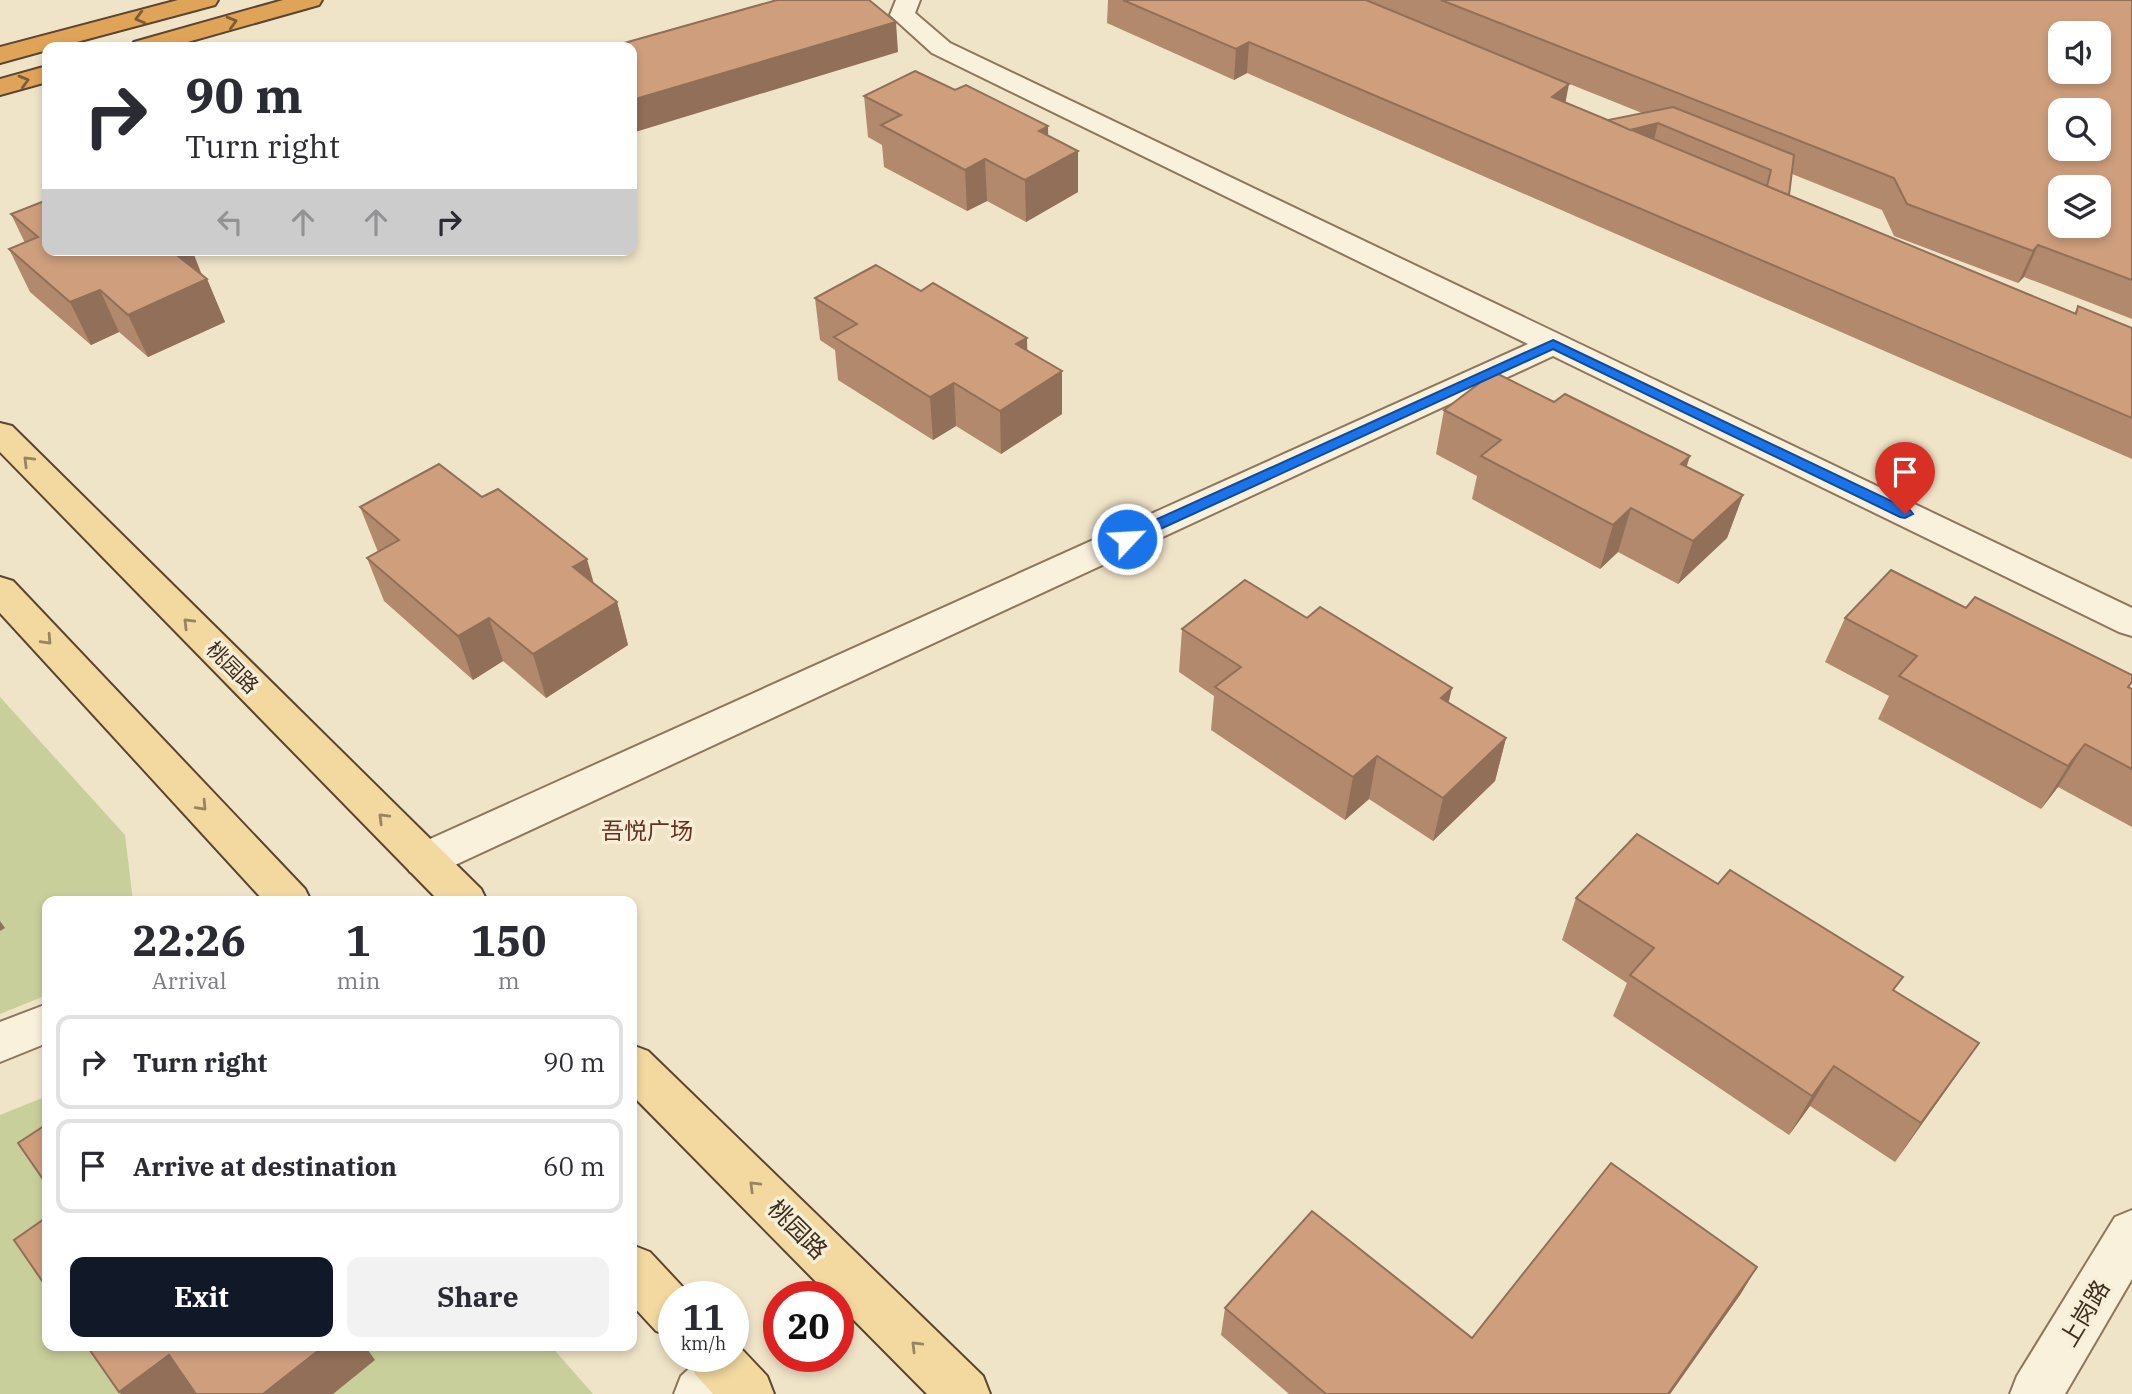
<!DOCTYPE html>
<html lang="en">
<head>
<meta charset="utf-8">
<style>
	:root { --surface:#fff; --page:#f2f2f3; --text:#2b2b33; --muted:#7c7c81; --line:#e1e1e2; --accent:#111827 }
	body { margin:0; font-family:"IBM Plex Serif","Noto Sans SC",serif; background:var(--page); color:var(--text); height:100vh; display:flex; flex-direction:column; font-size:26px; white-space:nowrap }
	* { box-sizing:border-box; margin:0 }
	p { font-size:23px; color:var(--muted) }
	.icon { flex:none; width:38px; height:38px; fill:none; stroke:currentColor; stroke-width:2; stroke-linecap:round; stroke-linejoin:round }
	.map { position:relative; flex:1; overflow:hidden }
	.drawer { position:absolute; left:42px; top:896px; width:595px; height:455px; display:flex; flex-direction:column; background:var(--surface); border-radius:14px; box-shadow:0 4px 10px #0003 }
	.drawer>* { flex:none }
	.hud { position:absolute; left:42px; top:42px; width:595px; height:214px; border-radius:14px; box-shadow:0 4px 10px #0003; background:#fff; color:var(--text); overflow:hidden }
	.buttons { position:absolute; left:2048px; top:21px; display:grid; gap:14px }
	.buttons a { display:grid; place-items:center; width:63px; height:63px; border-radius:14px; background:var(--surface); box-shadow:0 4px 10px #0003; font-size:35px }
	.speed { position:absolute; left:658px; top:1281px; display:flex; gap:14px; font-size:35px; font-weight:700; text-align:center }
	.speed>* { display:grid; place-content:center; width:91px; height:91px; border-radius:50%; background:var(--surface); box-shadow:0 4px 10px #0003; line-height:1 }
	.speed small { font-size:18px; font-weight:400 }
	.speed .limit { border:10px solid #d22; background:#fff; color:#111 }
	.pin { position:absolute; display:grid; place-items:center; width:60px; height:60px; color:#fff; margin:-72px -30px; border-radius:50% 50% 50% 0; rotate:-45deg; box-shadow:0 0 7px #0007 }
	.pin .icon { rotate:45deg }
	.me { position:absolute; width:77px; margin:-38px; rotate:65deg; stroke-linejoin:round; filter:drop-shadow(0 0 5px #0008) }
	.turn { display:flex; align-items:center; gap:24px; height:147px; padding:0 28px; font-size:32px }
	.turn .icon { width:91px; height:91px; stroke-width:2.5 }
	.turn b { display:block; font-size:49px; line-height:60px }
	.lanes { display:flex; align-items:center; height:66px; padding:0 28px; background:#0003; justify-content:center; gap:35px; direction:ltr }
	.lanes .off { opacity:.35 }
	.eta { display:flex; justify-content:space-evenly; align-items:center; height:119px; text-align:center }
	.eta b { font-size:42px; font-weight:800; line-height:49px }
	.primary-button { display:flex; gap:14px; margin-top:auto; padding:14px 28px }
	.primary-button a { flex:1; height:80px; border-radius:14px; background:var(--accent); color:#fff; font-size:28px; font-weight:800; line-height:80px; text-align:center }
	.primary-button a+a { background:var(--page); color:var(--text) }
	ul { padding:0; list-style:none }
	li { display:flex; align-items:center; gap:21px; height:94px; margin:0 14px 10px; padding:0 14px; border:4px solid var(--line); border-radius:14px }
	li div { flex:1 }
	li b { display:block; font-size:26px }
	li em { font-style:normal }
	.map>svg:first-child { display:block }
</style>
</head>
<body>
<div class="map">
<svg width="2132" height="1394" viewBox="0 0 2132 1394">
	<rect width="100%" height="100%" fill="#f0e4c8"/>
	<!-- green -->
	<g fill="#c9cf9b">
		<path d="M0 697 125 835 133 901H47V995L0 1014Z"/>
		<path d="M47 1096V1346H551L593 1394H0V1115Z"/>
	</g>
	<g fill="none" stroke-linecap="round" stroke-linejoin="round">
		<defs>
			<g id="minor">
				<path d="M896 0H920L915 13 950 43 2132 608V636L2119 632 1553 356 440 872 425 877 410 872 404 860 410 848 1528 344 932 53 890 15Z"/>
				<path d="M47 1004V1043L0 1062V1022Z"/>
				<path d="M2132 1210V1279L2065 1394H2010L2017 1376 2115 1217Z"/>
				<path d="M733 1347 744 1352 752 1370 744 1388 738 1394H674L681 1376 703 1356H733Z"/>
			</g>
			<g id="major">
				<path d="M0 423 12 426 481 889 487 901H439L0 452Z"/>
				<path d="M0 577 13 581 305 889 311 901H264L0 613Z"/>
				<path d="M632 1045 648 1051 983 1376 990 1394H927L838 1304V1297H831L632 1095Z"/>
				<path d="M632 1245 650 1252 692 1297H674V1338L656 1331 632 1305Z"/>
				<path d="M733 1340 767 1376 774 1394H713L695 1374 687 1356H733Z"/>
			</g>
			<g id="highway">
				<path d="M178 0H218L215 5 58 47H47V50L0 63V47Z"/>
				<path d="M283 0H322L319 5 170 47H130L134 42Z"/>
				<path d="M47 66V82L0 95V79Z"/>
			</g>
		</defs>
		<!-- minor casing -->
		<use href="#minor" stroke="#8d765c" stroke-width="4"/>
		<!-- major casing -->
		<use href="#major" stroke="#5b4430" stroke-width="4"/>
		<!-- highway casing -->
		<use href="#highway" stroke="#5b4430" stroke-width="4"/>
		<!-- minor -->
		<use href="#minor" fill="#faf1dc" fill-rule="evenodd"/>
		<!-- major -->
		<use href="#major" fill="#f3d9a0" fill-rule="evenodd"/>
		<!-- highway -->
		<use href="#highway" fill="#e0a458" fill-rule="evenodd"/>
	</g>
	<!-- wall -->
	<g fill="#b2896c" fill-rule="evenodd">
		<path d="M1108 0H2132V319L2024 277 2018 283 1894 236 1882 210 1792 174 1789 195 2074 314 2078 306 2132 328V459L1247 73 1234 80 1107 23ZM1500 56 1642 113 1608 120 1565 103Z"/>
		<path d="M864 96 1048 126V136L1078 151V192L1026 222 987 201 967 211 884 167 882 145 868 137Z"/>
		<path d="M11 214 192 250 202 275 207 279 225 322 148 357 119 332 91 345 30 292 9 249 25 243Z"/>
		<path d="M921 291 1027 338V351L1062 414 1001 454 956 426 933 440 838 380 835 350 820 340 815 298Z"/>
		<path d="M1554 402 1743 495 1727 538 1678 584 1618 552 1600 569 1472 499 1477 476 1436 454 1444 410Z"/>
		<path d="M360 507 594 584 617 602 628 645 546 698 503 661 473 680 384 601 367 558 378 552Z"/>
		<path d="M1307 618 1506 738 1495 781 1433 841 1369 799 1345 820 1211 730 1214 696 1179 672 1182 629Z"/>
		<path d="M1845 618 2132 675V683L2129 687 2132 689V827L2058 787 2041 809 1878 719 1889 696 1825 662Z"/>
		<path d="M1718 884 1895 991 1951 1083 1895 1162 1810 1106 1789 1135 1613 1016 1627 983 1562 940 1576 898Z"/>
		<path d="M1757 1267 1740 1295 1670 1394H1289L1221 1335 1225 1308 1472 1338Z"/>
	</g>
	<!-- shaded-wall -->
	<g fill="#916f58">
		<path d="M896 22 898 52 632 133V100Z"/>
		<path d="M1249 42 1247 73 1234 80 1236 49Z"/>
		<path d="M1569 84 1563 115 1552 97Z"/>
		<path d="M1658 123 1654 140 1606 135Z"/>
		<path d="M1048 126 1049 167 1078 151V192L1026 222 1025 180 1039 131Z"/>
		<path d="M985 159 987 201 967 211 965 170Z"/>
		<path d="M2038 245 2024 277 2018 283 2033 251Z"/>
		<path d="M192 250 204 281 207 279 225 322 148 357 128 315 178 256Z"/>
		<path d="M100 290 119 332 91 345 70 302Z"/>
		<path d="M1027 338 1028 381 1016 344Z"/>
		<path d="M1062 371V414L1001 454 1000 411Z"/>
		<path d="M954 383 956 426 933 440 930 397Z"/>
		<path d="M1690 456 1676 500 1681 464Z"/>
		<path d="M1743 495 1727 538 1678 584 1693 541Z"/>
		<path d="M1631 508 1618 552 1600 569 1613 525Z"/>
		<path d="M587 559 599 602 573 567Z"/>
		<path d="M617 602 628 645 546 698 533 654Z"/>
		<path d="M489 618 503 661 473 680 458 636Z"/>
		<path d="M1452 688 1442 731 1441 698Z"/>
		<path d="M1506 738 1495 781 1433 841 1443 798Z"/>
		<path d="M2085 744 2058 787 2041 809 2068 766Z"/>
		<path d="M1377 756 1369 799 1345 820 1353 777Z"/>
		<path d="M0 921 5 928 0 931Z"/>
		<path d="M1979 1043 1951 1083 1895 1162 1921 1123Z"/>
		<path d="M1834 1066 1810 1106 1789 1135 1812 1096Z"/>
		<path d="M1757 1267 1740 1295 1670 1394H1668Z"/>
		<path d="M324 1346H365L375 1360 333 1394H263Z"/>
		<path d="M169 1355 200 1390 194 1394H121L119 1392Z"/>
	</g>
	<!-- building -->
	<g fill="#cf9f7d" stroke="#916f58" stroke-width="2" fill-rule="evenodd">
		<path d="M777 0H869L896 22 632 100V47H610Z"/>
		<path d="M1123 0H1366L1569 84 1552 97 2076 314 2078 306 2132 328V418L1249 42 1236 49Z"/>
		<path d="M1441 0H2132V280L2038 245 2033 251 1907 204 1894 178ZM2060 33H2098V72H2060ZM2060 110H2098V149H2060ZM2060 187H2098V226H2060Z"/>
		<path d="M915 71 955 90 966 85 1048 126 1039 131 1078 151 1025 180 985 159 965 170 881 125 901 115 864 96Z"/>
		<path d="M1673 107 1794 155 1789 195 1767 186 1771 170 1658 123 1630 130 1608 120Z"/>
		<path d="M47 200V250H191L178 256 207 279 128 315 100 290 70 302 9 249 38 237 11 214Z"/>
		<path d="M876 265 921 291 933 283 1027 338 1016 344 1062 371 1000 411 954 383 930 397 834 337 857 324 815 298Z"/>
		<path d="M1494 372 1554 402 1565 394 1690 456 1681 464 1743 495 1693 541 1631 508 1613 525 1481 456 1501 440 1444 410Z"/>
		<path d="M439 464 482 497 498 489 587 559 573 567 617 602 533 654 489 618 458 636 367 558 399 540 360 507Z"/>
		<path d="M1891 570 1966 608 1975 597 2132 675V682L2128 687 2132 689V769L2085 744 2068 766 1899 676 1917 656 1845 618Z"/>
		<path d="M1245 580 1307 618 1320 607 1452 688 1441 698 1506 738 1443 798 1377 756 1353 777 1215 687 1241 667 1182 629Z"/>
		<path d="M1637 834 1718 884 1730 870 1903 977 1893 990 1979 1043 1921 1123 1834 1066 1812 1096 1630 975 1654 948 1576 898Z"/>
		<path d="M47 1124V1185L18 1143Z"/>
		<path d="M1611 1163 1757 1267 1668 1394H1326L1225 1308 1312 1211 1472 1338Z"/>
		<path d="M47 1217V1288L14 1240Z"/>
		<path d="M87 1346H324L263 1394H196L169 1355 119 1392Z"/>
	</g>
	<!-- one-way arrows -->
	<defs><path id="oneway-chevron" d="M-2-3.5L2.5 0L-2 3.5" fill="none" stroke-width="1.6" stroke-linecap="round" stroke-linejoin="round" transform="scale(1.75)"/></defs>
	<g stroke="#7e5d36">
		<use href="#oneway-chevron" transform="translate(140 18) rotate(165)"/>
		<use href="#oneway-chevron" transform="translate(232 22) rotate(-16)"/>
		<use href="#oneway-chevron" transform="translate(24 81) rotate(-16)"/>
	</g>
	<g stroke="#988460">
		<use href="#oneway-chevron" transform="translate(28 461) rotate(-135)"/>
		<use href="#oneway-chevron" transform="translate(188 623) rotate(-135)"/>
		<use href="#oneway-chevron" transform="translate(47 640) rotate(47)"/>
		<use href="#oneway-chevron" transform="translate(202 806) rotate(47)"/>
		<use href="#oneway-chevron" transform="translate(383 818) rotate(-135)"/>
		<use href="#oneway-chevron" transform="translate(754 1186) rotate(-135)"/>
		<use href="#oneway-chevron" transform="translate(916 1346) rotate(-135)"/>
	</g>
	<!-- route -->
	<path fill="#1a73e8" stroke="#114b97" stroke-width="2" d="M1553 340 1910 510 1913 514 1905 518 1900 517 1553 349 1132 542 1127 544 1120 539 1122 535Z"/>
	<g text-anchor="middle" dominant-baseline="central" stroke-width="7" stroke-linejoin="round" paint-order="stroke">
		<!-- street labels -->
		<g font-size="21" fill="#3d2e20" stroke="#f7eed8">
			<text transform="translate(233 667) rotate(45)">桃园路</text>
		</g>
		<!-- neighbourhood labels -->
		<g font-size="23" fill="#6b2e1e" stroke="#f7eed8">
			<text x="647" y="830">吾悦广场</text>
		</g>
		<!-- near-street labels -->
		<g font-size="24" fill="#3d2e20" stroke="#f7eed8">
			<text transform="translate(798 1229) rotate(45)">桃园路</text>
			<text transform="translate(2084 1313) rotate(-59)">上岗路</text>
		</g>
	</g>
</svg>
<div class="buttons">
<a><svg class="icon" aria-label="sound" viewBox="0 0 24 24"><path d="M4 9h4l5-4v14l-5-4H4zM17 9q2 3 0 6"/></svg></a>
<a><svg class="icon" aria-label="search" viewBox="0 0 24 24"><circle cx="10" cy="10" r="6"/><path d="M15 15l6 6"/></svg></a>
<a><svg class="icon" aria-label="layers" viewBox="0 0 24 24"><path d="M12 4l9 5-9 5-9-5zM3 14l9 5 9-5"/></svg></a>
</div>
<div class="speed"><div>11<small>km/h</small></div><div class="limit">20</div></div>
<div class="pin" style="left:1905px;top:514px;background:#d93025"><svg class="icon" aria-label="arrive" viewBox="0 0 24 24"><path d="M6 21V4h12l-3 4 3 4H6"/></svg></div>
<svg class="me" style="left:1127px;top:539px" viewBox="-20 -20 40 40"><circle r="17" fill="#1a73e8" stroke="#fff" stroke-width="3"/><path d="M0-11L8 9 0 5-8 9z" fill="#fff"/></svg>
<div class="hud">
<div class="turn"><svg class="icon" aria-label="right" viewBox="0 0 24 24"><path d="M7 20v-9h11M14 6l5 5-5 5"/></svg><div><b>90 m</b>Turn right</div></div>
<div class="lanes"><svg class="icon off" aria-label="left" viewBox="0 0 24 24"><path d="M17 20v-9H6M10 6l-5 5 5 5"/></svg><svg class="icon off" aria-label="ahead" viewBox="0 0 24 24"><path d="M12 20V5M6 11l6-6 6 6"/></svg><svg class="icon off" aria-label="ahead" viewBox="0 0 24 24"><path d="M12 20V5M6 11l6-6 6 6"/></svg><svg class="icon" aria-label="right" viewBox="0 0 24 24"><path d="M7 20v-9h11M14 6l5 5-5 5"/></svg></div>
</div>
<section class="drawer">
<div class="eta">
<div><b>22:26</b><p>Arrival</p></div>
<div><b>1</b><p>min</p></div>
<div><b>150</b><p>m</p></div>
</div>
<ul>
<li><svg class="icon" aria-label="right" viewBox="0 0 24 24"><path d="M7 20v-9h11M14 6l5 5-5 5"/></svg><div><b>Turn right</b></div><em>90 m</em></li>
<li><svg class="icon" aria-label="arrive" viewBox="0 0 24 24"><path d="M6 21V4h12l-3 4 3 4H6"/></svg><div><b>Arrive at destination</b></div><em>60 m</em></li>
</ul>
<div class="primary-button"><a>Exit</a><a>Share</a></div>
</section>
</div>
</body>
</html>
